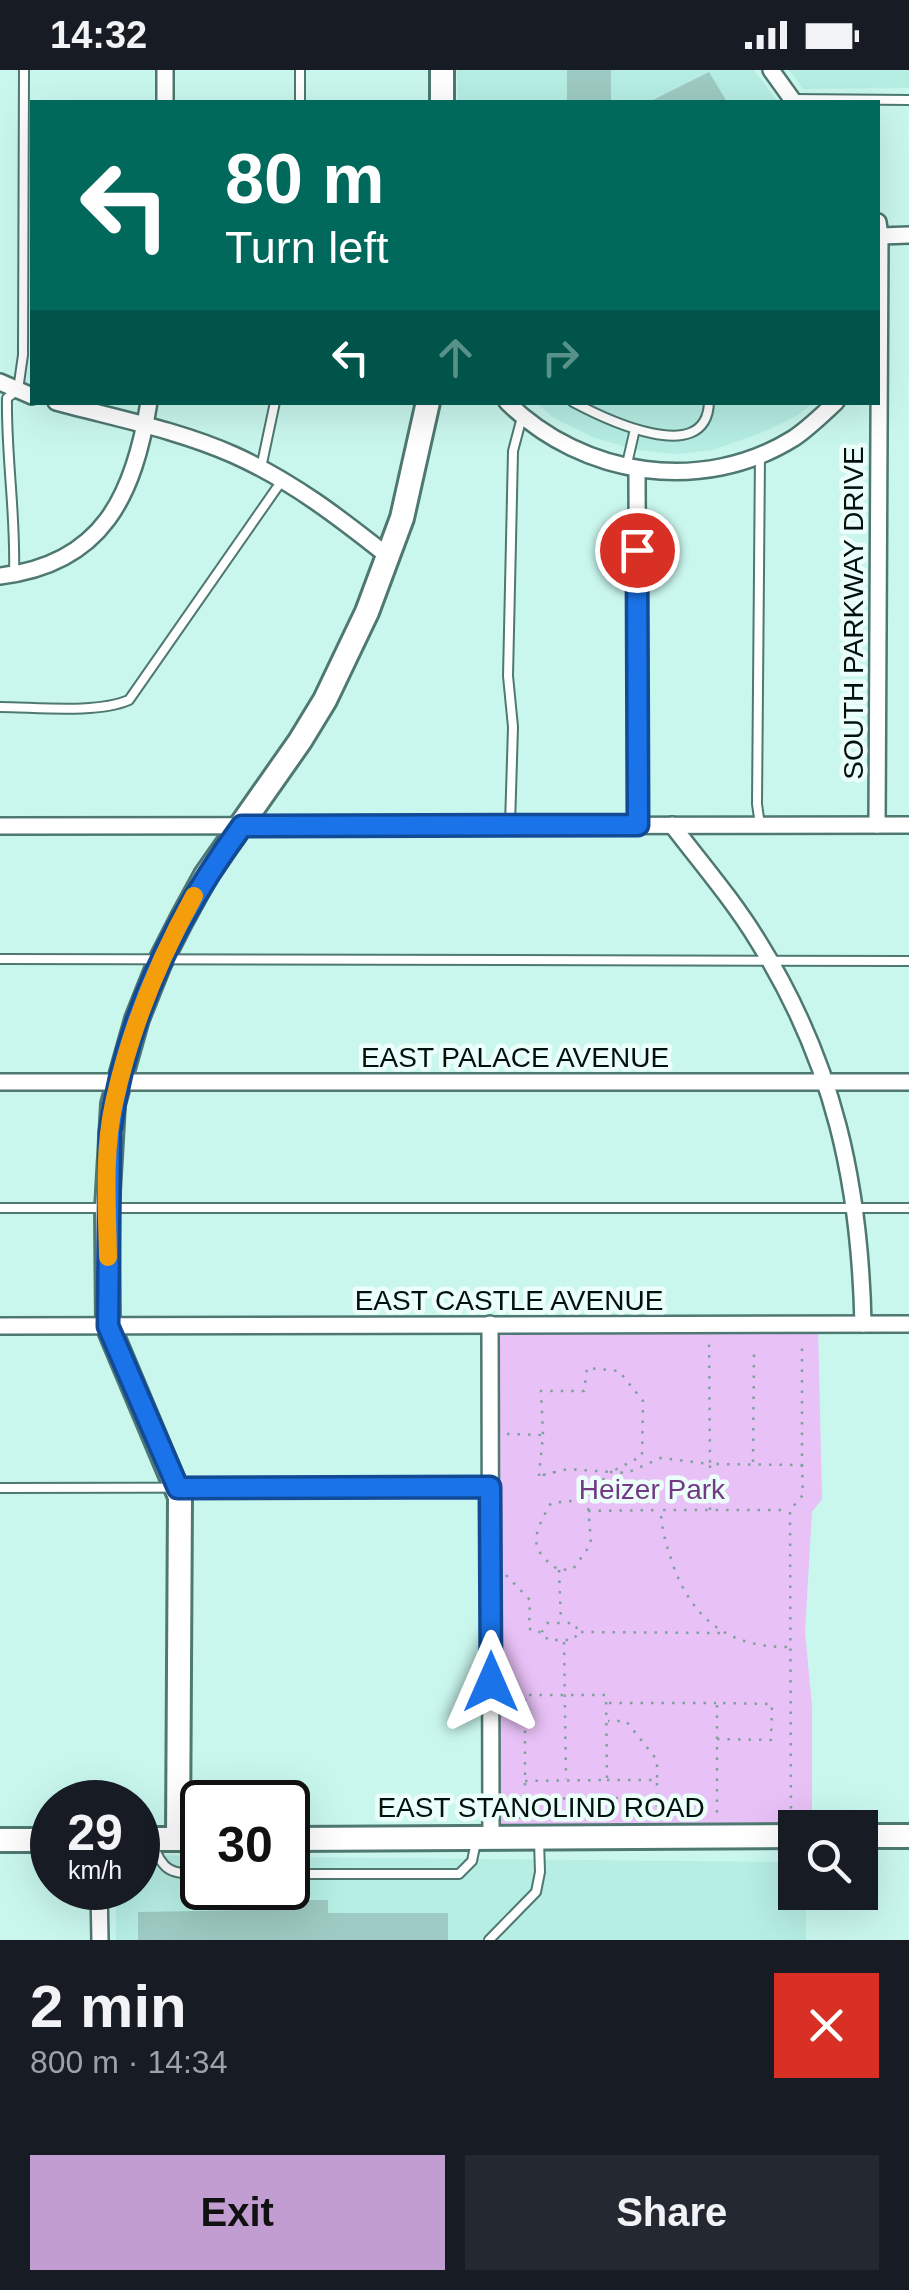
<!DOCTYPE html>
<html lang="en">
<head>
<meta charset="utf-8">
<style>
	:root { --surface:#171b24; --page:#242831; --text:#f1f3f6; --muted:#9ea1a6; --accent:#c29dd1 }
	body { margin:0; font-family:Helvetica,sans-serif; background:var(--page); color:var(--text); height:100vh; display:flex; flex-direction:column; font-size:38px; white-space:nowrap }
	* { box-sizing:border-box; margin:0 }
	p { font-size:32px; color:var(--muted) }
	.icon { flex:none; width:55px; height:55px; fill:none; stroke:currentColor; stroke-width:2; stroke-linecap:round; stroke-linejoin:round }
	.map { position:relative; height:1870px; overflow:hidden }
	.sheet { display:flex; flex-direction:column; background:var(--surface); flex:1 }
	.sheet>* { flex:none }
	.top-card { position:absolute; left:30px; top:30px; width:850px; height:305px; border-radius:0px; box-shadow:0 10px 40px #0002; background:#00695c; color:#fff; overflow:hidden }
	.controls { position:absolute; left:778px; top:1740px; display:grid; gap:20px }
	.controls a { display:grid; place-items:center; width:100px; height:100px; border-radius:0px; background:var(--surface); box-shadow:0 10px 40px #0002; font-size:50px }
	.speed { position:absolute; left:30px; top:1710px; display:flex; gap:20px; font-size:50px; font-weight:700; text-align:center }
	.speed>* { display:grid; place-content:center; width:130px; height:130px; border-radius:50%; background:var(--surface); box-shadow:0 10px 40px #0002; line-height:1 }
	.speed small { font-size:25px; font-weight:400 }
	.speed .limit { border:5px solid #111; border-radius:15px; background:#fff; color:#111 }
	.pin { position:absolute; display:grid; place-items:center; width:85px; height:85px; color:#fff; margin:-42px; border:5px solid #fff; border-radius:50%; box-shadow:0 2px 10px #0007 }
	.me { position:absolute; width:110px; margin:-55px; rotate:0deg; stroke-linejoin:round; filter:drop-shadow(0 0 8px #0008) }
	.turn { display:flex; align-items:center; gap:35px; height:210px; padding:0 30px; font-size:45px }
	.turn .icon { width:130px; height:130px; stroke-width:2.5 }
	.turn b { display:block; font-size:70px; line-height:85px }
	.lanes { display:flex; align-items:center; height:95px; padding:0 30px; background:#0003; justify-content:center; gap:50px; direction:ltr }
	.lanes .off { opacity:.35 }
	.round { display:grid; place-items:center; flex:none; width:105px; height:105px; border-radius:0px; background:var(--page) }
	.summary { display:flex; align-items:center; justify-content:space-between; height:170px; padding:0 30px }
	h1 { font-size:60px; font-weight:600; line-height:75px }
	.action { display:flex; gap:20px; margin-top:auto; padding:20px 30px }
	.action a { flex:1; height:115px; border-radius:0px; background:var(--accent); color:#111; font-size:40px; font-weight:600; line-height:115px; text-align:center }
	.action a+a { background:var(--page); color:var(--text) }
	.status { display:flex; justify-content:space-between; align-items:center; height:70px; padding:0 50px; background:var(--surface); direction:ltr }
	.status svg { height:28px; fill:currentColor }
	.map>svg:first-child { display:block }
</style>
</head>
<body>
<div class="status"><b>14:32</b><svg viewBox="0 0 49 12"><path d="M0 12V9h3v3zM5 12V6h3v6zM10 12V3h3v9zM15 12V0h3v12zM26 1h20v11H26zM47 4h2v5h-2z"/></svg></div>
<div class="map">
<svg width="909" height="1870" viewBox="0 0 909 1870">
	<rect width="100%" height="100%" fill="#c9f7ee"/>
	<!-- built -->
	<g fill="#b6eee4">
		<path d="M457 0H754L778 32H458Z"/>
		<path d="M789 0H909V18L803 19Z"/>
		<path d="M537 333H813L795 347 758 364 713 380 676 384 637 380 595 368 554 348Z"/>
		<path d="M138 1785 202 1786V1818H288V1787L795 1792V1822L806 1823V1870H116V1818H138Z"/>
	</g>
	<!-- green -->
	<path fill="#e8c1f7" d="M490 1254H818L822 1429 812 1442 805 1562 812 1636V1757L491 1768Z"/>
	<!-- building -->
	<g fill="#9dcac2">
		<rect x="567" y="0" width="44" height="32"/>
		<path d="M709 2 727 32H649Z"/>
		<path d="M260 1830H328V1843H448V1870H138V1842L260 1840Z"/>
	</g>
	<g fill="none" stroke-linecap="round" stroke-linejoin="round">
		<defs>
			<g id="lane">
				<path d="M300 0V32"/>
				<path d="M792 29 909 30"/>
				<path d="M573 332C603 348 707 399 709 332"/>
				<path d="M760 385 757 734 760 755"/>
				<path d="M261 398 275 332"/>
				<path d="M626 398 635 359"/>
				<path d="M14 504C16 445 6 387 7 328L18 320 23 285 24 0"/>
				<path d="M0 637C35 637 97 644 129 630L283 409"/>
				<path d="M510 755 513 657 508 606 513 381 522 347"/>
				<path d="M0 889 909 891"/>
				<path d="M0 1138H909"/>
				<path d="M0 1418 490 1417"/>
				<path d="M152 1773C164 1804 172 1803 202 1804"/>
				<path d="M288 1804H459L472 1791 476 1772"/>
				<path d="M489 1870 536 1822 540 1802 539 1771"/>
			</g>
			<g id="street">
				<path d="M771 0 794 32"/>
				<path d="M165 32V0"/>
				<path d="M880 166 909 165"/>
				<path d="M0 312 32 326"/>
				<path d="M56 332C115 348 178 360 234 385 292 411 340 448 389 487"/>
				<path d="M507 332C583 407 703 425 794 368 809 358 823 344 836 332"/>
				<path d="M637 401 638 755"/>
				<path d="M0 506C103 494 134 425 149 332"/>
				<path d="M672 755C701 793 733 830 758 871 834 993 860 1113 863 1254"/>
				<path d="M877 755 880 166 878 152"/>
				<path d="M0 756 909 755"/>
				<path d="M0 1012H909"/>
				<path d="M490 1254 491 1768"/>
				<path d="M0 1256 909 1254"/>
				<path d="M99 1818 100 1870"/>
			</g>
			<g id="secondary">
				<path d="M442 0V32"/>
				<path d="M860 1766H909"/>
				<path d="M138 1769H202"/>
				<path d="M178 1769 180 1427 108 1256 107 1139 113 1034 137 949 159 894 182 849 206 805 300 671 325 630 367 542 402 448 428 332"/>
				<path d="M288 1769 795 1766"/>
				<path d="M0 1770H52"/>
			</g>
		</defs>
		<!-- lane casing -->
		<use href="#lane" stroke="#4e7871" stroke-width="12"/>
		<!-- street casing -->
		<use href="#street" stroke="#4e7871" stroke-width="20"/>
		<!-- secondary casing -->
		<use href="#secondary" stroke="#4e7871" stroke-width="28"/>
		<!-- path -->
		<g stroke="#7ea19a" stroke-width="2.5" stroke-dasharray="2.5 8" stroke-linecap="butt">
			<path d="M507 1364 543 1365"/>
			<path d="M753 1392 754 1284"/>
			<path d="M539 1406 543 1365 541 1321H584L587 1298 619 1301 643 1331 642 1386 611 1402 568 1399 539 1406 555 1402"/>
			<path d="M583 1430 588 1434 591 1474 573 1499 559 1500C526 1479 534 1463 551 1433L583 1430 611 1402 627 1403 661 1388 710 1394 709 1271"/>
			<path d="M710 1440V1394L802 1395V1271"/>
			<path d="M588 1441 660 1440"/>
			<path d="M559 1500 561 1552"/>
			<path d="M506 1505 530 1530 529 1558 533 1562H542L548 1570H573L579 1562 574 1553H547L542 1562"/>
			<path d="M581 1562 723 1563"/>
			<path d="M564 1572 566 1709"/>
			<path d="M787 1577C729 1577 693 1550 673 1495 667 1476 661 1460 661 1440H789"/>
			<path d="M506 1625H523"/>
			<path d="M609 1633H716"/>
			<path d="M717 1669 771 1670 772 1634 717 1633V1747"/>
			<path d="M607 1710H657V1690L626 1651H608"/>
			<path d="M525 1711 607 1710 606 1625H525V1729"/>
			<path d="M657 1747V1711"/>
			<path d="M520 1749V1729L619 1728 657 1747"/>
			<path d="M791 1749 790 1440 803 1425 802 1395"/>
		</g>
		<!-- lane -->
		<use href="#lane" stroke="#fff" stroke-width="8"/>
		<!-- street -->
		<use href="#street" stroke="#fff" stroke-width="15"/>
		<!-- secondary -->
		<use href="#secondary" stroke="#fff" stroke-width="22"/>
	</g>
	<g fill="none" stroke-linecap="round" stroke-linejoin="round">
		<defs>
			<path id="route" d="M491 1612 490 1417 178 1418 108 1256 110 1062C125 950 176 846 242 756L638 755 637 480"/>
		</defs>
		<!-- route casing -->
		<use href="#route" stroke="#114b97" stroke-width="25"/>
		<!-- route -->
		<use href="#route" stroke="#1a73e8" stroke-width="18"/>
		<!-- slow -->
		<path stroke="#f59e0b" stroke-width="18" d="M108 1187C107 1137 103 1082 114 1033 130 960 158 891 194 826"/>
	</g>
	<g text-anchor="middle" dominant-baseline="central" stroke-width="9" stroke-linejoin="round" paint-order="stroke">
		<!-- street labels -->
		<g font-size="28" fill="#02110e" stroke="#ecfefa">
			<text transform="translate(853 543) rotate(-90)">SOUTH PARKWAY DRIVE</text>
			<text x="515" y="987">EAST PALACE AVENUE</text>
			<text x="509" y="1230">EAST CASTLE AVENUE</text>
			<text x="541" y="1737">EAST STANOLIND ROAD</text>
		</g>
		<!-- park labels -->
		<g font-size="28" fill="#723984" stroke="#ecfefa">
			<text x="652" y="1419">Heizer Park</text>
		</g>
	</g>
</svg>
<div class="controls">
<a><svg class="icon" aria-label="search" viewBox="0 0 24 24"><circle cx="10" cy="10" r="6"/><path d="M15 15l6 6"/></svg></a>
</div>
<div class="speed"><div>29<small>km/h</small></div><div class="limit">30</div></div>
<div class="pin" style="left:637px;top:480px;background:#d93025"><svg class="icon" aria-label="arrive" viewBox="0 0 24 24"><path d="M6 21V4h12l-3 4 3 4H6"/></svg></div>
<svg class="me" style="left:491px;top:1612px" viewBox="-20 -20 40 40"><path d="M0-17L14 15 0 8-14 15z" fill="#1a73e8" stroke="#fff" stroke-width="4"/></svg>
<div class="top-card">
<div class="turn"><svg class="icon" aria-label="left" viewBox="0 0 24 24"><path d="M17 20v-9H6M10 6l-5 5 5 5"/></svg><div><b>80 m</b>Turn left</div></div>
<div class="lanes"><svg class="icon" aria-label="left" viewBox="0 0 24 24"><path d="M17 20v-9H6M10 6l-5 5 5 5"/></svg><svg class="icon off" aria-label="ahead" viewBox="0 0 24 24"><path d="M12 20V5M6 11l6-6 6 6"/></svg><svg class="icon off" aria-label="right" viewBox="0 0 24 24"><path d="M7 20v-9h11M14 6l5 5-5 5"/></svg></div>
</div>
</div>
<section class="sheet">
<div class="summary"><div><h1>2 min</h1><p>800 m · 14:34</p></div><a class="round" style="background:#d93025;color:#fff"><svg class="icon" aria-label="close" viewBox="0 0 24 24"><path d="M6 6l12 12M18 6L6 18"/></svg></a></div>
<div class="action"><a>Exit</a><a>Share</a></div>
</section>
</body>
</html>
